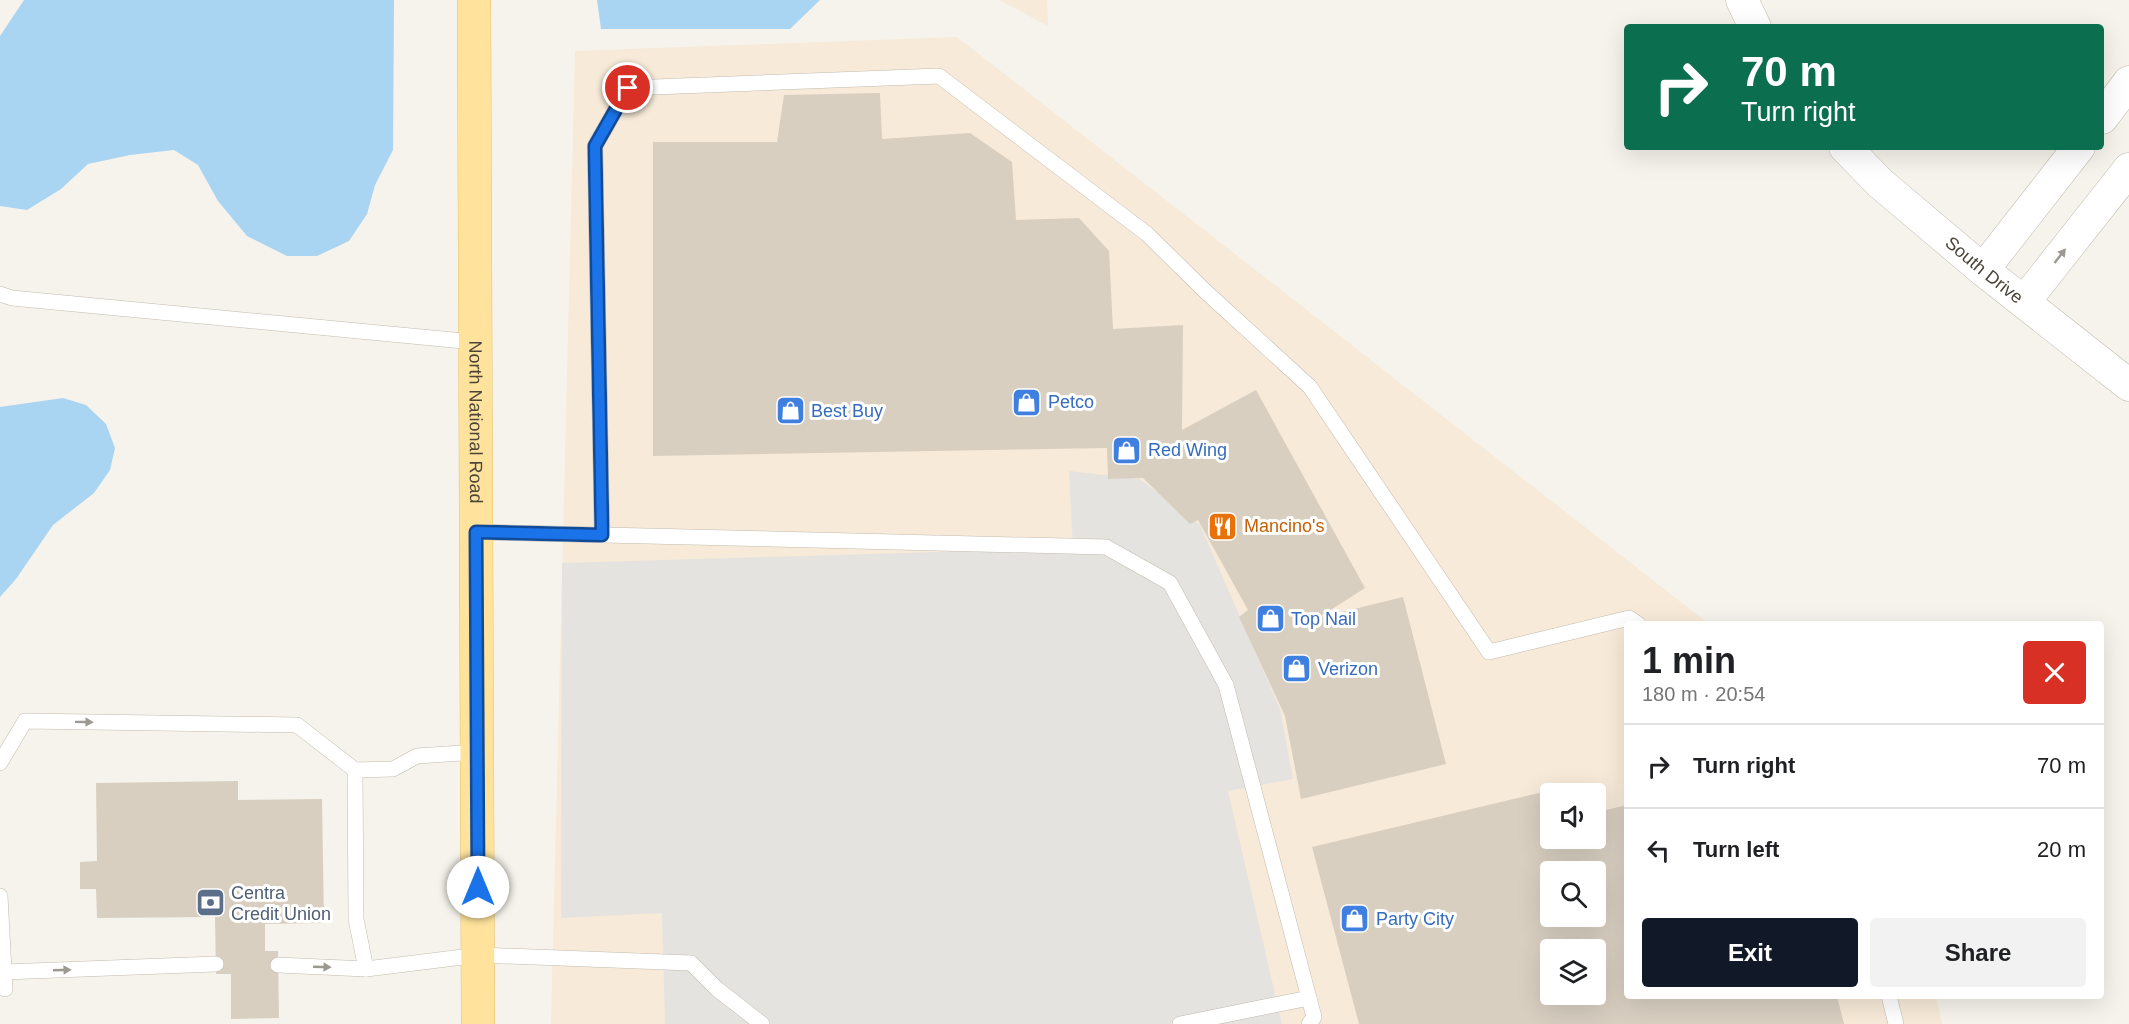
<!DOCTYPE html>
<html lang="en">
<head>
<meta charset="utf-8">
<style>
	:root { --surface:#fff; --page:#f2f2f2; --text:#202124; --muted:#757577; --line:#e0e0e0; --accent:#111827 }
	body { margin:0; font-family:Arial,sans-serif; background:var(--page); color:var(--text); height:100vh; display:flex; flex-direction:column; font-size:22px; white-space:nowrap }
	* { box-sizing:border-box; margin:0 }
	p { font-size:20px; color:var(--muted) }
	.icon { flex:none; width:33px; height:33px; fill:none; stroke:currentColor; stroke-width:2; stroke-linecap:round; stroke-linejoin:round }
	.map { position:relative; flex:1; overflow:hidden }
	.details { position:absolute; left:1624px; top:621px; width:480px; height:378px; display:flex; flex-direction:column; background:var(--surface); border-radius:6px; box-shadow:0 6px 24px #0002 }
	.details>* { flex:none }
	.top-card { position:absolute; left:1624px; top:24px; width:480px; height:126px; border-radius:6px; box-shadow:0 6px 24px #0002; background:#0b6e4f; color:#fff; overflow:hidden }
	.buttons { position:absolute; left:1540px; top:783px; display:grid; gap:12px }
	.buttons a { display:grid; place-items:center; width:66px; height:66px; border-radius:6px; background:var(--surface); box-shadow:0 6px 24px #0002; font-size:30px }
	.pin { position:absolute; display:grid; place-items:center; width:51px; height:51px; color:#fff; margin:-26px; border:3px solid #fff; border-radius:50%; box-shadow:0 2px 6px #0007 }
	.me { position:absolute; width:66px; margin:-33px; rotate:0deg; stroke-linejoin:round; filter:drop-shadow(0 0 4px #0008) }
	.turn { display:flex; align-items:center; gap:21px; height:126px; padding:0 18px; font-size:27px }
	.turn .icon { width:78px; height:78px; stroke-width:2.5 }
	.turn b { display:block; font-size:42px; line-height:51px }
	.round { display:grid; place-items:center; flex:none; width:63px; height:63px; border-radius:6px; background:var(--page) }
	.head { display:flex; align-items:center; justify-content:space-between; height:102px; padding:0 18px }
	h1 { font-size:36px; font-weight:600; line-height:45px }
	.primary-button { display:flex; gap:12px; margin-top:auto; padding:12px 18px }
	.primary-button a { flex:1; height:69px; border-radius:6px; background:var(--accent); color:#fff; font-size:24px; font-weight:600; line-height:69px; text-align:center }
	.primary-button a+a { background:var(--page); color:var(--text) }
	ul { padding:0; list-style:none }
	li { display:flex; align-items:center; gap:18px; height:84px; padding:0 18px; border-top:2px solid var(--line) }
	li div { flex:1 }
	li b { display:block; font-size:22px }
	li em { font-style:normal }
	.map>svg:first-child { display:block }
</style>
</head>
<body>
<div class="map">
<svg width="2129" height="1024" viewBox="0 0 2129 1024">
	<rect width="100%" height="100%" fill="#f6f3ec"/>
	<!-- commercial -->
	<g fill="#f7ead8" fill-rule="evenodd">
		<path d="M999 0H1047L1048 26Z"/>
		<path d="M957 37 1709 624H1628V996H1936L1942 1024H551L575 51ZM1551 794H1596V838H1551ZM1551 872H1596V916H1551ZM1551 950H1596V994H1551Z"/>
	</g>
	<!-- parking -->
	<path fill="#e5e3e0" d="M1069 471 1140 479 1200 525 1280 709 1293 779 1228 791 1282 1024H665L662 913 561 918 562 563 1073 548Z"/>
	<!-- water -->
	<g fill="#a9d4f2">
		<path d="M24 0H394L393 150 375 185 367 214 349 241 317 256H287L247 236 218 201 198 165 174 150 130 155 88 164 61 189 27 210 0 206V36Z"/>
		<path d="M597 0H820L790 29H601Z"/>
		<path d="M63 398 86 405 106 424 115 448 110 470 94 493 53 525 16 579 0 597V407Z"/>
	</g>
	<!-- building -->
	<g fill="#d8cfc1" fill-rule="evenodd">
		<path d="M880 93 882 139 970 133 1012 162 1016 220 1079 218 1109 251 1113 329 1183 325 1182 430 1256 390 1365 588 1318 618 1403 597 1446 764 1301 799 1285 716 1239 617 1248 610 1198 520 1190 524 1143 478 1108 479 1107 448 653 456V142H777L784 95Z"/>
		<path d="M238 781V800L322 799 324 923 265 924V951H278L279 1018 231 1019V974H216L215 917 97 918 96 889H80V862L97 861 96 783Z"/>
		<path d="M1577 784 1579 794H1551V838H1596V812L1628 805V996H1837L1844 1024H1359L1312 847ZM1551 872H1596V916H1551ZM1551 950H1596V994H1551Z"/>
	</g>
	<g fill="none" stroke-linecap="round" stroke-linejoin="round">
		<defs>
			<g id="service">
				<path d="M0 294 12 298 474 342"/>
				<path d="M476 532 1106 547 1170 583 1226 685 1314 1017 1309 1024"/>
				<path d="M602 535 595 146 628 88 939 76 1147 234 1205 291 1310 387 1489 652 1629 618 1638 624"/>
				<path d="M477 752 417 756 393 769 355 770 356 919 366 969 479 955 691 963 717 989 762 1024"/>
				<path d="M0 763 25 721 297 725 355 770"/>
				<path d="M0 896 5 989"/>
				<path d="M278 965 366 969"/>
				<path d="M4 972 216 964"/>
				<path d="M1889 996 1896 1024"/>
				<path d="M1180 1024 1309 998"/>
			</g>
			<g id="minor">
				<path d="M1742 0 1755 27"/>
				<path d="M2102 118 2129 82"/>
				<path id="s1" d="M1845 147 1880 183 1983 270 2129 385"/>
				<path d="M1983 270 2079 147"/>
				<path d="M2024 302 2129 169"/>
			</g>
			<g id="primary">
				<path id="s2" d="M474 0 478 1024"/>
			</g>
		</defs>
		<!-- service casing -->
		<use href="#service" stroke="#c2bbae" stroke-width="16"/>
		<!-- minor casing -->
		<use href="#minor" stroke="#c2bbae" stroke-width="33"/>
		<!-- primary casing -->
		<use href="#primary" stroke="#e6c16a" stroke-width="34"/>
		<!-- service -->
		<use href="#service" stroke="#fff" stroke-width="15"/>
		<!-- minor -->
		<use href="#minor" stroke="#fff" stroke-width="32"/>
		<!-- primary -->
		<use href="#primary" stroke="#ffe39c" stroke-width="33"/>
	</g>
	<!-- one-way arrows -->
	<defs><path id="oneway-solid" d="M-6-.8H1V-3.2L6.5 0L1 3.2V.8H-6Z" transform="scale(1.5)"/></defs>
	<g fill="#9c9892">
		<use href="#oneway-solid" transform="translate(2060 256) rotate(-52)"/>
		<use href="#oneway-solid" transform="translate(84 722) rotate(1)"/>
		<use href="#oneway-solid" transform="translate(322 967) rotate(2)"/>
		<use href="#oneway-solid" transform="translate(62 970) rotate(-2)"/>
	</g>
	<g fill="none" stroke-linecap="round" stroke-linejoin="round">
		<defs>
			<path id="route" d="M478 887 476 532 602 535 595 146 628 88"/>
		</defs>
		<!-- route casing -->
		<use href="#route" stroke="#114b97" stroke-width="15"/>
		<!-- route -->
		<use href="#route" stroke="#1a73e8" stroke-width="10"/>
	</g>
	<!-- icons -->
	<defs>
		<symbol id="shop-square" viewBox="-11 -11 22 22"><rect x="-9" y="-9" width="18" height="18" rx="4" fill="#3f7fe0" stroke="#fff"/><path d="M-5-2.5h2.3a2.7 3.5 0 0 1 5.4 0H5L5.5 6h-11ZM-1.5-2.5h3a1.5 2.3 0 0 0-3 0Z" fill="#fff"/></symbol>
		<symbol id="restaurant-square" viewBox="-11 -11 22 22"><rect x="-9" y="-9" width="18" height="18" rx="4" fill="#e8710a" stroke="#fff"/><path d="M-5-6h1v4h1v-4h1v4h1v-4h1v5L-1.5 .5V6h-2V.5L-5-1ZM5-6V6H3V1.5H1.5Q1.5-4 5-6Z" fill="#fff"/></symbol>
		<symbol id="bank-square" viewBox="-11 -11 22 22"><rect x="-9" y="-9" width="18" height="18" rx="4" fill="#5c6f8a" stroke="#fff"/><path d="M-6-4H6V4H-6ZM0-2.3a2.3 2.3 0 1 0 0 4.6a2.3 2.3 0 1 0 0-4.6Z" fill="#fff"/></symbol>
	</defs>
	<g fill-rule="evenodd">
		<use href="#shop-square" x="1010" y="386" width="33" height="33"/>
		<use href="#shop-square" x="774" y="394" width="33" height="33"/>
		<use href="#shop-square" x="1110" y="434" width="33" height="33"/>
		<use href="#restaurant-square" x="1206" y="510" width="33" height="33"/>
		<use href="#shop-square" x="1254" y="602" width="33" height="33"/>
		<use href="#shop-square" x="1280" y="652" width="33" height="33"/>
		<use href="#bank-square" x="194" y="886" width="33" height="33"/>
		<use href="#shop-square" x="1338" y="902" width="33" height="33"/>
	</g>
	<g text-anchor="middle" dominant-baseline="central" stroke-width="6" stroke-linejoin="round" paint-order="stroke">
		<!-- street labels -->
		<g font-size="18" fill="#4b4439" stroke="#fff">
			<text stroke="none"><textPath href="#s1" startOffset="186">South Drive</textPath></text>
			<text stroke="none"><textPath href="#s2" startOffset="422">North National Road</textPath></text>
		</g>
		<!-- shop labels -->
		<g font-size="18" fill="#366cbe" stroke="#fff" text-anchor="start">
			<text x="1048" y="402">Petco</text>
			<text x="811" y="411">Best Buy</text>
			<text x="1148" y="450">Red Wing</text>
			<text x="1291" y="619">Top Nail</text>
			<text x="1318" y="669">Verizon</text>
			<text x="1376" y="919">Party City</text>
		</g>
		<!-- food labels -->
		<g font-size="18" fill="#c56008" stroke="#fff" text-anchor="start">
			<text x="1244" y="526">Mancino's</text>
		</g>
		<!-- service labels -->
		<g font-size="18" fill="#4e5e75" stroke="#fff" text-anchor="start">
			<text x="231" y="893">Centra<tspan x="231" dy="21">Credit Union</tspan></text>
		</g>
	</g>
</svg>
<div class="buttons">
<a><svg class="icon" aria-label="sound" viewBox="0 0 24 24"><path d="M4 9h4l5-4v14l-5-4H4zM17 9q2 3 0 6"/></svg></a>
<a><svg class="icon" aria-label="search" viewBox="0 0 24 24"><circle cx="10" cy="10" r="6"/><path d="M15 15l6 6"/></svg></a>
<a><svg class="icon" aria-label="layers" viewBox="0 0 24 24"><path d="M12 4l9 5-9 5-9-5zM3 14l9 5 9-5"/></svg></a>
</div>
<div class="pin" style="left:628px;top:88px;background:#d93025"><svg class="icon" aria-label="arrive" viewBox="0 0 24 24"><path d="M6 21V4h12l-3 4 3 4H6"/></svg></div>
<svg class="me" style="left:478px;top:887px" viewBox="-20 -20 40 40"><circle r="19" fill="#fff"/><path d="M0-13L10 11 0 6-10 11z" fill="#1a73e8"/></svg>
<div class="top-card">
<div class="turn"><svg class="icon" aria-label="right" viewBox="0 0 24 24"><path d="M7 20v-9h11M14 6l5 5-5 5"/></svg><div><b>70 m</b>Turn right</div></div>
</div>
<section class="details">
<div class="head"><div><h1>1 min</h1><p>180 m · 20:54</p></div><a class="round" style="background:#d93025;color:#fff"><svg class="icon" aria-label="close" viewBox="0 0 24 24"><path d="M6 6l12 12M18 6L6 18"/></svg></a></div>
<ul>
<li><svg class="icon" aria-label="right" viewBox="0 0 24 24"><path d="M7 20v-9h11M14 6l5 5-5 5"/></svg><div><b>Turn right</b></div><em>70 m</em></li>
<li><svg class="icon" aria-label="left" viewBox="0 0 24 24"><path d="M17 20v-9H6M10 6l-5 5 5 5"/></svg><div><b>Turn left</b></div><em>20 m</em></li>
</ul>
<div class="primary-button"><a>Exit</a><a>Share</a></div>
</section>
</div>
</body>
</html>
